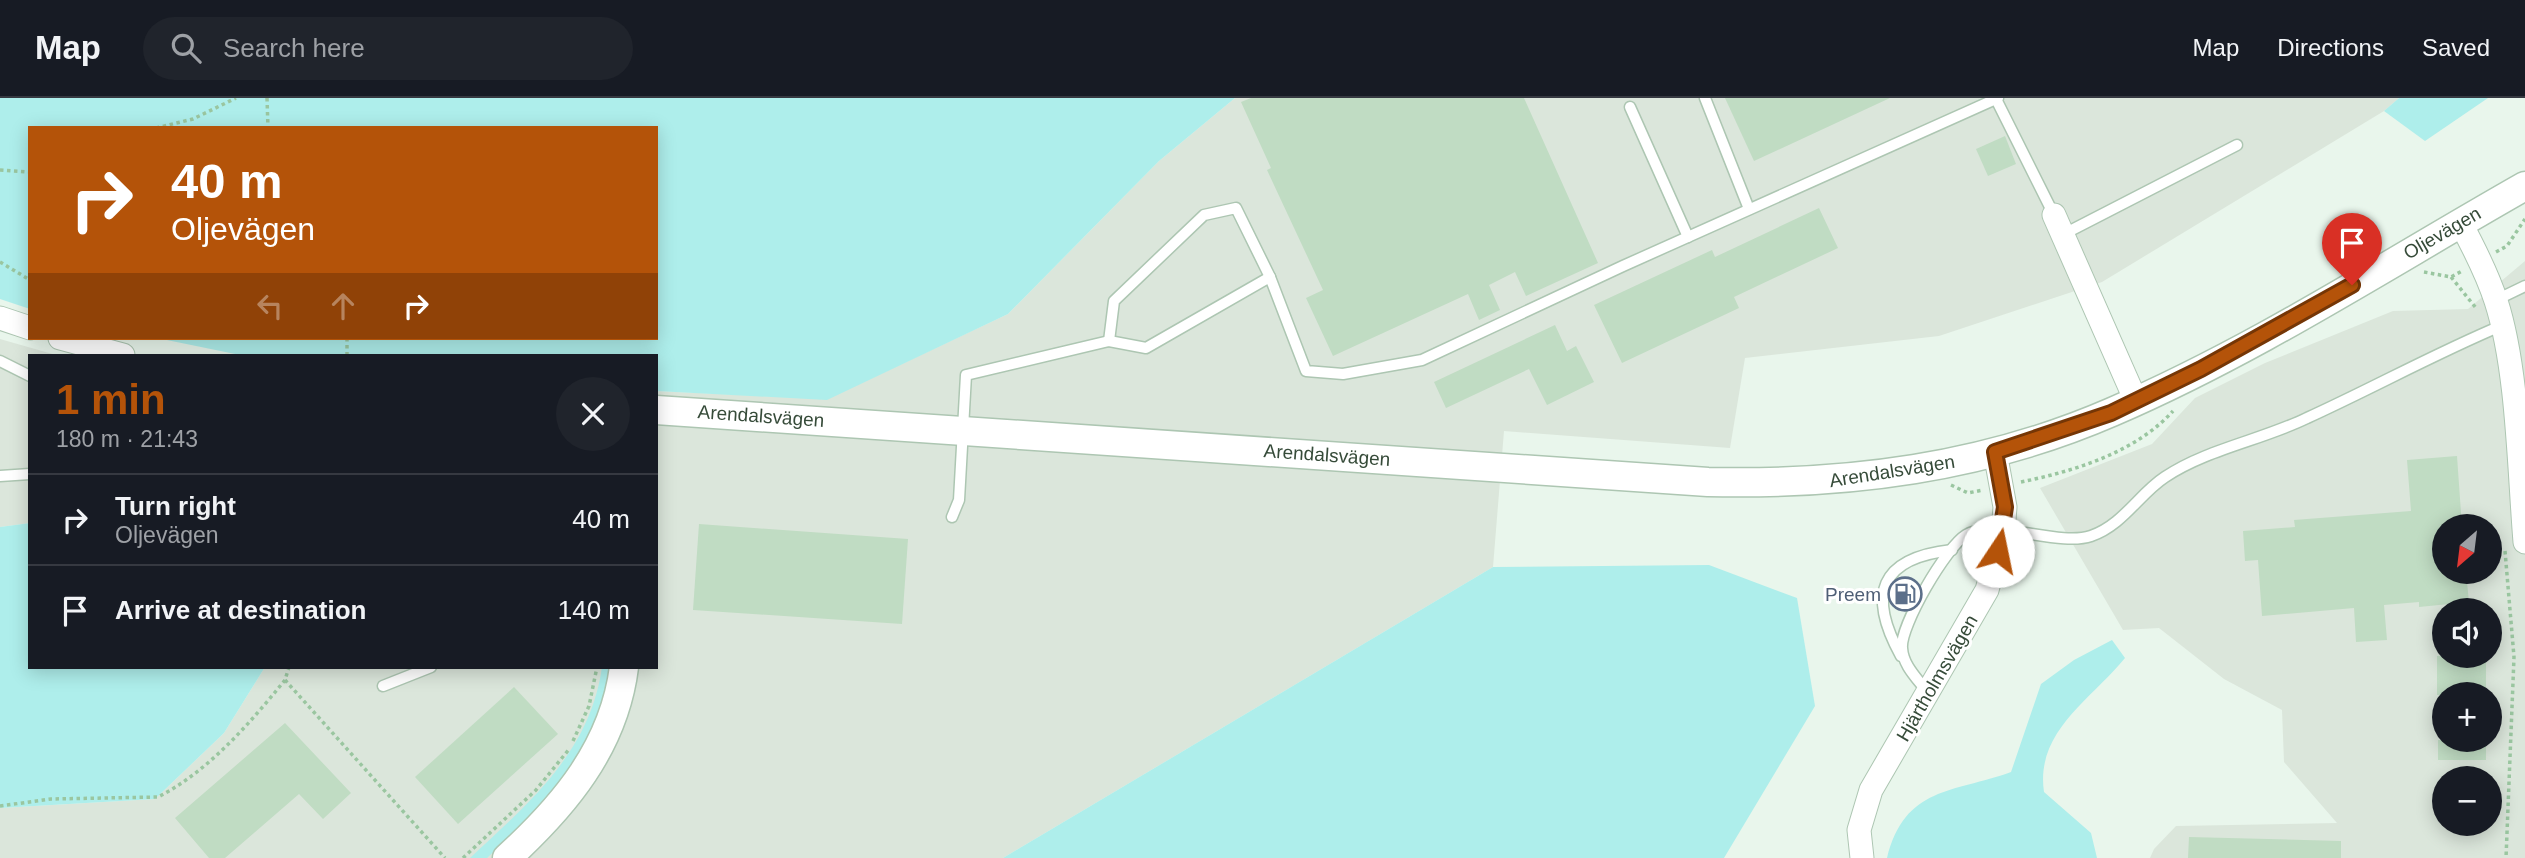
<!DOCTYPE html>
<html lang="en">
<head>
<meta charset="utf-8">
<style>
	:root { --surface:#171b24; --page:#20242c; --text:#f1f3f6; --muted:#9ea1a6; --line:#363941; --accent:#b45309 }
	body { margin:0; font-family:Arial,sans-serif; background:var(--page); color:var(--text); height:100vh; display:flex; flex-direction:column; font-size:26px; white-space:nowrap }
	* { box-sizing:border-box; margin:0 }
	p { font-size:23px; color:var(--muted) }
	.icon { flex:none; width:38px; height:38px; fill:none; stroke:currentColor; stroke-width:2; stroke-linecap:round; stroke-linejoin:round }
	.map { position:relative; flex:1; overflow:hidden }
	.sheet { position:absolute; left:28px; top:256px; width:630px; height:315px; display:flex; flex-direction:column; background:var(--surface); border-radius:0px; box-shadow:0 4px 18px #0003 }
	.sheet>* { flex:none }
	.guide { position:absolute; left:28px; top:28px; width:630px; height:214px; border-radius:0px; box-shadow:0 4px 18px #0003; background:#b45309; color:#fff; overflow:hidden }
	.needle { width:46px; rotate:208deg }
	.tools { position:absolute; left:2432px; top:416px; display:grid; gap:14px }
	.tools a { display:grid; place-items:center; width:70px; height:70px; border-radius:50%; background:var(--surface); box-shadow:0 4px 18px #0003; font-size:35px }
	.pin { position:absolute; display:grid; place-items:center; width:60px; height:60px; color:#fff; margin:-72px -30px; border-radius:50% 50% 50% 0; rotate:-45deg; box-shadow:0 0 7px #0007 }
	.pin .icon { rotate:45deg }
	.me { position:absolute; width:77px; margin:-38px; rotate:11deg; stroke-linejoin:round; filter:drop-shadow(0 0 5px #0008) }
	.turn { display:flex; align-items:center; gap:24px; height:147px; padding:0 28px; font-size:32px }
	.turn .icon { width:91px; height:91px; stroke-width:2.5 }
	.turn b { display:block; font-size:49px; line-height:60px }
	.lanes { display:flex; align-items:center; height:66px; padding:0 28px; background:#0003; justify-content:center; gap:35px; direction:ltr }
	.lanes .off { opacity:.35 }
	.round { display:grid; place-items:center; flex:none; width:74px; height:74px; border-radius:37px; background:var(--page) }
	.head { display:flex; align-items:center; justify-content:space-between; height:119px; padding:0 28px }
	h1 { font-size:42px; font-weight:600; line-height:52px; color:var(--accent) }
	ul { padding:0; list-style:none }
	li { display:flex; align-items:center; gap:21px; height:91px; padding:0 28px; border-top:2px solid var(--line) }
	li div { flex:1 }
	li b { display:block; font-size:26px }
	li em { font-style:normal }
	header { display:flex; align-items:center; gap:42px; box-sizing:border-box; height:98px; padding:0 35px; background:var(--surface); border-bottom:2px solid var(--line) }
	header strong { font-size:33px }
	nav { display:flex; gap:38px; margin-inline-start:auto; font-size:24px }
	.search { width:490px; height:63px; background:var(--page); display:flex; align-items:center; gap:18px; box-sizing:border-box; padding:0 24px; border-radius:38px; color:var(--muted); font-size:26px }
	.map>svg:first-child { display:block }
</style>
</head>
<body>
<header>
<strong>Map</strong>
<div class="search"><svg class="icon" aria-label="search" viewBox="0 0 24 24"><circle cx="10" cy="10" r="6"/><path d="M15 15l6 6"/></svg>Search here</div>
<nav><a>Map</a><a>Directions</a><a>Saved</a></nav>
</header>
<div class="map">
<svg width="2525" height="760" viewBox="0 0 2525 760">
	<rect width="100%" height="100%" fill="#e9f6ec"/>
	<!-- industrial -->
	<g fill="#dbe6db" fill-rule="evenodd">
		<path d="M1235 0H2399L2384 13 2102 184 1939 238 1745 260 1730 350 1504 333 1493 469 1003 760H0V710L155 701 224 635 265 569H656V293L827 301 1008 216 1159 63Z"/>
		<path d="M2525 163V760H2150L2154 751 2176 728 2337 725 2284 664 2282 612 2224 581 2159 530 2123 532 2040 390 2152 346 2195 300 2265 265 2393 213 2468 211ZM2445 429H2490V474H2445ZM2445 513H2490V558H2445ZM2445 597H2490V642H2445ZM2445 681H2490V726H2445Z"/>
		<path d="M0 241 56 257H30V425L0 429Z"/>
	</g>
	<!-- green -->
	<g fill="#aeeeeb">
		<path d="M0 0H1235L1159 63 1008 216 827 302 656 293V257H240L157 240H656V30H30V211L0 201Z"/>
		<path d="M2399 0H2488L2425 43 2384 13Z"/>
		<path d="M30 425V569H265L224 635 155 701 0 710V429Z"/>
		<path d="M1709 467 1797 500 1815 608 1724 760H1003L1493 469Z"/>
		<path d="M2112 542 2125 560C2092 601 2035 633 2044 694L2091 735 2097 760H1887C1905 688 1953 695 2011 674L2041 586 2074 562Z"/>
		<path d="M602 569H614C595 658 552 700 487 760H470C530 704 590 654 602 569Z"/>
	</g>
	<!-- building -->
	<g fill="#c0dcc3">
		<path d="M1251 0H1524L1598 165 1526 198 1515 174 1489 187 1500 212 1479 222 1468 196 1333 258 1306 200 1323 192 1267 72 1271 70 1241 4Z"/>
		<path d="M1725 0H1890L1754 63Z"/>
		<path d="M2005 38 2016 66 1988 78 1976 51Z"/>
		<path d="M1819 110 1838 150 1734 199 1739 210 1622 265 1594 207 1712 152 1715 159Z"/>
		<path d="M1555 227 1567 253 1576 248 1594 284 1547 307 1529 271 1446 310 1434 284Z"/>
		<path d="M2457 358 2462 429H2445V474H2466L2469 504 2419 509V504L2384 507 2387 542 2356 544 2354 510 2262 518 2258 462 2245 463 2243 433 2295 429 2294 422 2411 413 2407 362Z"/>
		<path d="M699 426 908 441 902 526 693 512Z"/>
		<rect x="2437" y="558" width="49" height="39"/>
		<path d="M514 589 558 636 458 726 415 679Z"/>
		<path d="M285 625 351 695 323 721 299 696 225 760H209L175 720Z"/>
		<rect x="2438" y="642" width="48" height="20"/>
		<path d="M2189 739 2341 743V760H2188Z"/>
	</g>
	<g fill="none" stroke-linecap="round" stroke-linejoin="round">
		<defs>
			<g id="service">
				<path d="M1705 0 1749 111"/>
				<path d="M1996 1 2054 117"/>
				<path d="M1630 9 1688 139"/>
				<path d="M2062 137 2237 47"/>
				<path d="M2496 202 2525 188"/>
				<path d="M1109 243 1114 203 1204 117 1236 110 1270 179"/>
				<path d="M0 263 30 278"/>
				<path d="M0 378 30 376"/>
				<path d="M952 419 959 402 966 277 1109 243 1146 250 1270 179 1306 273 1343 276 1422 262 1623 168 1998 0"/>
				<path d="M1901 558C1867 497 1879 460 1952 452"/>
				<path d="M383 588 431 569"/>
				<path d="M1928 595C1918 581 1903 568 1902 550 1900 528 1946 449 1966 437 1994 420 2058 449 2091 438 2123 427 2139 396 2165 379 2207 351 2262 342 2307 320 2373 290 2436 255 2503 227"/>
			</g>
			<g id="minor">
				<path d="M2054 117 2136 303"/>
				<path d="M2460 124C2474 150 2487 175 2496 203 2518 271 2519 371 2525 444"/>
				<path d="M0 220 30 230"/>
				<path d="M60 240 123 257"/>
				<path d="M1862 760 1859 732 1871 692 1987 492 2003 434 2005 409 1995 354"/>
			</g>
			<g id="tertiary">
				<path d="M656 312 1708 384C1848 387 1983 370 2112 314 2256 252 2389 165 2525 88"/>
				<path d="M507 760C564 708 614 649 624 569"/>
			</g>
		</defs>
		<!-- service casing -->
		<use href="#service" stroke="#adc6b2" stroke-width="13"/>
		<!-- minor casing -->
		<use href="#minor" stroke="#adc6b2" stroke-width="25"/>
		<!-- tertiary casing -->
		<use href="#tertiary" stroke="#adc6b2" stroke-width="31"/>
		<!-- path -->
		<g stroke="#9ac6a0" stroke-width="3.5" stroke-dasharray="3.5 3.5" stroke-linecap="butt">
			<path d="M267 0 268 30"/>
			<path d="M156 30 193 21 236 0"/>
			<path d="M0 72 30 74"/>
			<path d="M2496 154 2507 148 2525 121"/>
			<path d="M0 164 30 182"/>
			<path d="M2424 174 2451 179 2462 173"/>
			<path d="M2451 179 2476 210"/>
			<path d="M347 240V257"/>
			<path d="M2021 384C2075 373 2136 354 2173 313"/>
			<path d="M1951 387 1968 395 1983 392"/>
			<path d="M2505 453 2514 559 2506 760"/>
			<path d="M285 582 445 760"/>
			<path d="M573 643 589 608 597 569"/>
			<path d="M0 708 51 701 158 699C209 673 250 625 285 582L289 569"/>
			<path d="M463 760 536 692 570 650"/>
		</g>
		<!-- service -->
		<use href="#service" stroke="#fff" stroke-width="10"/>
		<!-- minor -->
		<use href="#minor" stroke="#fff" stroke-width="23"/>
		<!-- tertiary -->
		<use href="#tertiary" stroke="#fff" stroke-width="28"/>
	</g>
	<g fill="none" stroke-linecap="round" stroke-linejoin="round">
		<defs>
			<path id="route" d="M1998 453 2005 409 1995 354 2111 315 2201 271 2352 187"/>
		</defs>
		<!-- route casing -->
		<use href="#route" stroke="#753606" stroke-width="18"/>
		<!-- route -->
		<use href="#route" stroke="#b45309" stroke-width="12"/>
	</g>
	<!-- icons -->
	<defs>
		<symbol id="fuel-ring" viewBox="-11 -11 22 22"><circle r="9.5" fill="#fff" stroke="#5c6f8a" stroke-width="1.5"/><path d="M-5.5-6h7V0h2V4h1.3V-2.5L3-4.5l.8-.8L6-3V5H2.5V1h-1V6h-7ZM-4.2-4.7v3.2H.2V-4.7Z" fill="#5c6f8a"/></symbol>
	</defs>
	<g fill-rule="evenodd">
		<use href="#fuel-ring" x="1886" y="477" width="38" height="38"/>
	</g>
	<g text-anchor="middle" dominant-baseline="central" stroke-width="6" stroke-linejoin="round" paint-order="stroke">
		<!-- street labels -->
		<g font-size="19" fill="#364b39" stroke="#fff">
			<text transform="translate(2442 135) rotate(-30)">Oljevägen</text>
			<text transform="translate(761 318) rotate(4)">Arendalsvägen</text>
			<text transform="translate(1327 357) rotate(4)">Arendalsvägen</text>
			<text transform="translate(1892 373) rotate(-9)">Arendalsvägen</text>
			<text transform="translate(1937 580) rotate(-60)">Hjärtholmsvägen</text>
		</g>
		<!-- service labels -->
		<g font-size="19" fill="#4e5e75" stroke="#fff" text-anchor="end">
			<text x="1881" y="496">Preem</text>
		</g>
	</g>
</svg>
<div class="tools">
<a><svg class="needle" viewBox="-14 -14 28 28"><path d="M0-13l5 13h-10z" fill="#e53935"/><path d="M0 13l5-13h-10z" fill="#9ea1a6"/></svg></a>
<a><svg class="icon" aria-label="sound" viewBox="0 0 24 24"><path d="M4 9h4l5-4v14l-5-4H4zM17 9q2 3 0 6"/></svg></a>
<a>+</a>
<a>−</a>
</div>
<div class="pin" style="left:2352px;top:187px;background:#d93025"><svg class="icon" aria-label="arrive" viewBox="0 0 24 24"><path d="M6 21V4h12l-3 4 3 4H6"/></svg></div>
<svg class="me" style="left:1998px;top:453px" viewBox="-20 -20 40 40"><circle r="19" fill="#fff"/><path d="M0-13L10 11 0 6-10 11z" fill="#b45309"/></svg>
<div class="guide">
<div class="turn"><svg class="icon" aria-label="right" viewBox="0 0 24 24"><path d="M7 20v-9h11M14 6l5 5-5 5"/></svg><div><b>40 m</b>Oljevägen</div></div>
<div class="lanes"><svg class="icon off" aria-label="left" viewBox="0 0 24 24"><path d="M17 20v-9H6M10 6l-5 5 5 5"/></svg><svg class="icon off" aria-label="ahead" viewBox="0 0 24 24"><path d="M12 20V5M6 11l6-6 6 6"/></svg><svg class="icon" aria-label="right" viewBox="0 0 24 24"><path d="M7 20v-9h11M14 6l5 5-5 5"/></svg></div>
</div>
<section class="sheet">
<div class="head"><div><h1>1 min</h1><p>180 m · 21:43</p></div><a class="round"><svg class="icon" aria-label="close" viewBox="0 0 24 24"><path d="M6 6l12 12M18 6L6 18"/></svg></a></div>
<ul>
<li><svg class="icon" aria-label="right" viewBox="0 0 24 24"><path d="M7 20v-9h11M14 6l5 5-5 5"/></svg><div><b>Turn right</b><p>Oljevägen</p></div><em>40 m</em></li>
<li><svg class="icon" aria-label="arrive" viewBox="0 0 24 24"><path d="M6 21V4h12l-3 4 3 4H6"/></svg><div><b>Arrive at destination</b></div><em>140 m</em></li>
</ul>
</section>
</div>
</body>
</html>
